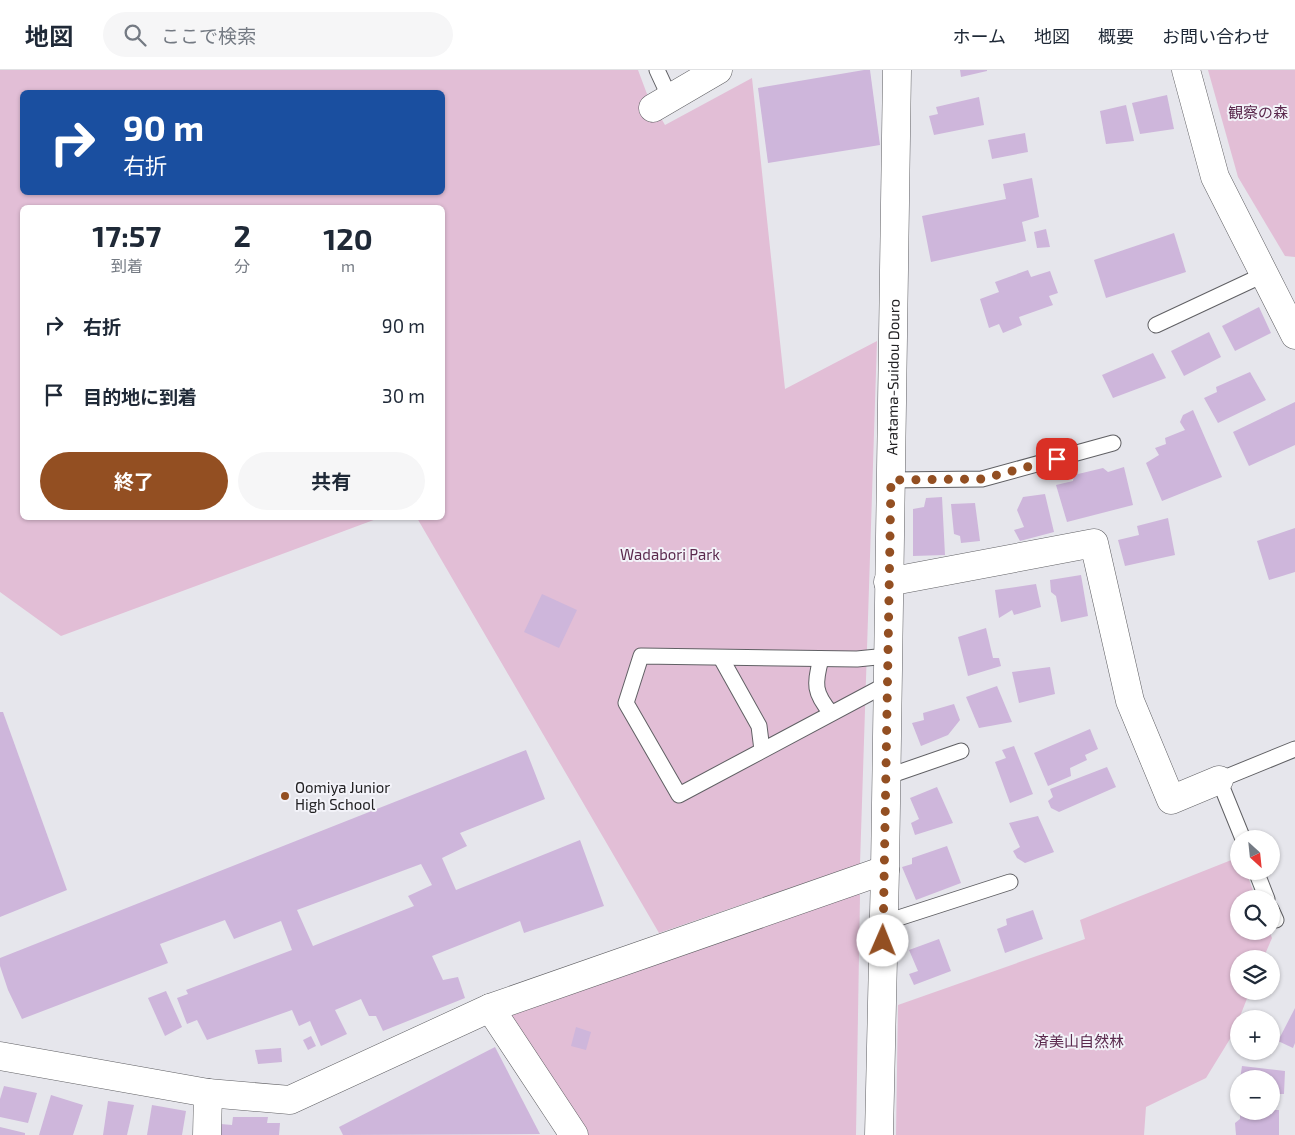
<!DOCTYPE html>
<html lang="ja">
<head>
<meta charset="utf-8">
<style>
	:root { --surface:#fff; --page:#f6f6f7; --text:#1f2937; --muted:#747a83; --line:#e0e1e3; --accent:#934f22 }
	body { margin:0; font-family:"Exo 2","Noto Sans JP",sans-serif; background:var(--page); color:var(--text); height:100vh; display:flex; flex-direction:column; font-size:19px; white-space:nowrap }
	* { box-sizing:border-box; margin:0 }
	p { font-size:16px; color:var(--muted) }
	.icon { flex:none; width:28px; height:28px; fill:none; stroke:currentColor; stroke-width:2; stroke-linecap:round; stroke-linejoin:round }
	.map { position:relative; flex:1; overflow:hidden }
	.details { position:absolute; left:20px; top:135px; width:425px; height:315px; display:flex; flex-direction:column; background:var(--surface); border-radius:8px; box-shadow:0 1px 4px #0004 }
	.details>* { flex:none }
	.hud { position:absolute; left:20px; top:20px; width:425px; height:105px; border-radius:8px; box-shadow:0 1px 4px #0004; background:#1a4fa0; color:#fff; overflow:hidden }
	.needle { width:32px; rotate:153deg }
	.controls { position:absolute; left:1230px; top:760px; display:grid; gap:10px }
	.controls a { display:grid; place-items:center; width:50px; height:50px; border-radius:50%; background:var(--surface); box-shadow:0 1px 4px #0004; font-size:25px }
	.pin { position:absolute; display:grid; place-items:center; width:42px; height:42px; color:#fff; margin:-21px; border-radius:10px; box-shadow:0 2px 8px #0006 }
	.me { position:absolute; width:55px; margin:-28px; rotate:1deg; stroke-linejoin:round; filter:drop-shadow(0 0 4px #0008) }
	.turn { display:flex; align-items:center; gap:18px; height:105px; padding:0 20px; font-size:22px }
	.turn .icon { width:65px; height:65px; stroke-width:2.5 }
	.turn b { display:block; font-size:35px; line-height:42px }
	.eta { display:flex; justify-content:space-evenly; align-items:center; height:85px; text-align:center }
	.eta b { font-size:30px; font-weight:700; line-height:35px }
	.action { display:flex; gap:10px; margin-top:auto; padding:10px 20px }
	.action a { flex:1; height:58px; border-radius:30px; background:var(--accent); color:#fff; font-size:20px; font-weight:700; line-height:58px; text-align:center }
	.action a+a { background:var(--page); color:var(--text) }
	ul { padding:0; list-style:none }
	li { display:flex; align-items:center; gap:15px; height:70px; padding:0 20px }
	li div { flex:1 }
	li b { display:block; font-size:19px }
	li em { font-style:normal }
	header { display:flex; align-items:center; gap:30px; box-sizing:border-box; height:70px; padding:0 25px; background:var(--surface); border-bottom:1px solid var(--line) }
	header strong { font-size:24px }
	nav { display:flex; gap:28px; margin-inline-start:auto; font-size:18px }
	.search { width:350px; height:45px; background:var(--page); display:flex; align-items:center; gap:12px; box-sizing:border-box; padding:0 18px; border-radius:28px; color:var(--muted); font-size:19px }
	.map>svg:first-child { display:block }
</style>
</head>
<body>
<header>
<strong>地図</strong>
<div class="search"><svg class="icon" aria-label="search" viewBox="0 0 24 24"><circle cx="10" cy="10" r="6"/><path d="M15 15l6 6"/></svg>ここで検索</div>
<nav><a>ホーム</a><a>地図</a><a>概要</a><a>お問い合わせ</a></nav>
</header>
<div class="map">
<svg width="1295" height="1065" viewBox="0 0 1295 1065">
	<rect width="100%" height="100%" fill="#e6e6ec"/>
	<!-- green -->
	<g fill="#e2bed6" fill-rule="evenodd">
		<path d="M0 0H638L647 24 665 55 752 8 785 319 877 271 860 794 659 863 417 448H442V138H22V448H379L61 566 0 522ZM22 22H442V122H22Z"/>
		<path d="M1208 0H1295V187L1285 186 1238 107Z"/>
		<path d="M1239 787V801H1246L1256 829H1239V861H1269L1272 868 1263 889H1239V921H1250L1233 964 1206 1008 1146 1037 1144 1065H896L898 935 1085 869 1080 850Z"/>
		<path d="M854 821 860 825 856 1065H585L508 947 513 938Z"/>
	</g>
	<!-- building -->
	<g fill="#ceb6db" fill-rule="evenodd">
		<path d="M864 0H870L880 75 768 93 758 18Z"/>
		<path d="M960 0H987V1L961 7Z"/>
		<path d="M1167 25 1174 59 1140 64 1132 33Z"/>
		<path d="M979 27 984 55 934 65 929 46 938 44 936 37Z"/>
		<path d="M1126 35 1134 71 1106 74 1100 41Z"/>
		<path d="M1025 63 1028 82 992 89 988 70Z"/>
		<path d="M1032 108 1039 147 1022 152 1026 171 931 192 922 146 1006 129 1003 114Z"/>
		<path d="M1046 159 1050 177 1037 178 1034 162Z"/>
		<path d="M1174 163 1186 202 1106 228 1094 190Z"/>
		<path d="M1028 200 1031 207 1050 201 1058 223 1049 226 1053 235 1019 247 1022 255 1003 263 999 254 989 258 980 229 999 222 995 212Z"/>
		<path d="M1259 237 1271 263 1235 281 1222 256Z"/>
		<path d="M1209 262 1221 287 1184 306 1171 281Z"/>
		<path d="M1153 283 1166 308 1113 328 1102 305Z"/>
		<path d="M1250 302 1266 330 1218 353 1204 328 1217 322 1216 317Z"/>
		<path d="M1295 332V375L1249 396 1233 362Z"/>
		<path d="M1193 340 1222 407 1162 431 1146 393 1159 385 1155 378 1166 374 1165 368 1185 360 1180 352 1183 345Z"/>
		<path d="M1124 397 1133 435 1067 452 1056 415 1073 411 1074 405 1103 398 1108 402Z"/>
		<path d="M1045 424 1054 462 1020 471 1014 460 1024 457 1017 440 1023 427Z"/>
		<path d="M942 427 945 485 913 486V439L924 437 926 428Z"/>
		<path d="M975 433 980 471 961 473 960 466 954 464 951 434Z"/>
		<path d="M1168 448 1175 485 1125 496 1118 470 1139 465 1137 456Z"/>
		<path d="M1295 458V502L1269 510 1257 471Z"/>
		<path d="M1081 505 1088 546 1061 552 1056 526 1051 522 1050 510Z"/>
		<path d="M1036 514 1041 537 1014 545 1012 540 999 548 995 520Z"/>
		<path d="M542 524 577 540 559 578 524 562Z"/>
		<path d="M986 558 993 588H999L1001 596 968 606 958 567Z"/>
		<path d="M1050 597 1055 624 1019 633 1012 602Z"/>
		<path d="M997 616 1012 652 979 658 966 627Z"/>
		<path d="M954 634 960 650 948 665 921 676 912 653 924 650 923 643Z"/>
		<path d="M0 642H3L67 820 0 847Z"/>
		<path d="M1090 659 1098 679 1085 685 1087 690 1070 698 1071 706 1048 716 1034 683Z"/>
		<path d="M1014 676 1033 724 1010 733 995 692 1006 688 1002 680Z"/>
		<path d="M526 680 545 729 460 763 467 776 442 788 456 820 580 770 604 836 524 863 520 851 432 886 443 910 458 907 465 928 383 961 376 946H369L361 929 335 940 347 964 321 976 310 951 299 956 292 940 207 970 197 950 187 954 177 928 188 924 186 920 292 880 281 851 234 869 225 850 160 874 168 893 22 949 8 920 0 896V888ZM421 794 432 815 408 826 414 836 313 876 297 840Z"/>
		<path d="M1107 697 1116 717 1059 742 1051 738 1048 731 1053 727 1050 719Z"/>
		<path d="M937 717 953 753 915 765 911 753 919 749 910 728Z"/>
		<path d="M1038 746 1054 782 1025 793 1017 788 1013 781 1020 777 1009 753Z"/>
		<path d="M947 776 961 813 916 830 902 797 912 794V788Z"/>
		<path d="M1033 840 1043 869 1005 883 997 859 1007 855 1006 849Z"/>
		<path d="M939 869 951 901 914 915 909 904 918 901 909 880Z"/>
		<path d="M166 921 182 957 165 966 148 928Z"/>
		<path d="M1295 938V973L1293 978 1278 971Z"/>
		<path d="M576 957 591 962 586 980 571 976Z"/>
		<path d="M311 966 316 976 308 980 303 970Z"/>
		<path d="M495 977 540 1064 343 1065 339 1057Z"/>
		<path d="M281 978 282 992 258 994 255 980Z"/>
		<path d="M1242 996 1285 1001 1284 1024H1271V1009H1240Z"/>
		<path d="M4 1016 37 1023 28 1053 0 1047V1029Z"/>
		<path d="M51 1025 83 1035 73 1065H39Z"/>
		<path d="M108 1031 134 1035 127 1065H103Z"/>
		<path d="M152 1035 186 1041 182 1065H147Z"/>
		<path d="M1271 1040H1279V1065H1236L1235 1053 1240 1049V1041Z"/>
		<path d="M233 1047H268L267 1053H280L279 1065H220L221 1054 232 1055Z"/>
		<path d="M0 1057 25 1063V1065H0Z"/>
	</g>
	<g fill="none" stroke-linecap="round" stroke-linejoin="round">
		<defs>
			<g id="lane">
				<path d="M657 0 670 28"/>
				<path d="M1156 255 1263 205"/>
				<path d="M891 410 982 409 1113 373"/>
				<path d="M721 588 759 656 762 680"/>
				<path d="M821 589C814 614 814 623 831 643"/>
				<path d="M887 614 679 725 626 633 641 586 857 589 887 586"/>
				<path d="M886 707 961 681"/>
				<path d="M1243 769 1219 710 1295 679"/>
				<path d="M1256 801 1267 829"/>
				<path d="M1271 839 1276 850"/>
				<path d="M883 853 1010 812"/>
			</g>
			<g id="street">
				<path d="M1186 0 1215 107 1295 265"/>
				<path d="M653 38 718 0"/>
				<path d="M888 512 1094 473 1130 631 1171 730 1219 710"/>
				<path d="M490 938 574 1065"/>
				<path d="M0 986 208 1023 290 1030 490 938 885 800"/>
				<path d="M207 1065 208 1023"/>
			</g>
			<g id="secondary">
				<path id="s1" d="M879 1065 885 800 897 0"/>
			</g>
		</defs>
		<!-- lane casing -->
		<use href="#lane" stroke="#606064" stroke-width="17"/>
		<!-- street casing -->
		<use href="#street" stroke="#606064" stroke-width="29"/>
		<!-- secondary casing -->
		<use href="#secondary" stroke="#606064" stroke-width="29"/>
		<!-- lane -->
		<use href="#lane" stroke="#fff" stroke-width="15"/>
		<!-- street -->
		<use href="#street" stroke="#fff" stroke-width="28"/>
		<!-- secondary -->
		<use href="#secondary" stroke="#fff" stroke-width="28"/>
	</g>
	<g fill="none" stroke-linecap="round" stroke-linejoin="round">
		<!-- route -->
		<path stroke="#934f22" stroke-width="9" stroke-dasharray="0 16.2" d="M883 871 891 410 982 409 1057 389"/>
	</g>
	<!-- markers -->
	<circle fill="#934f22" stroke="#f3f3f9" stroke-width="2" cx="285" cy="726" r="5"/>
	<g text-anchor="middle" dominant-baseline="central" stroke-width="4" stroke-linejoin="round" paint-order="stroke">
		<!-- park labels -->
		<g font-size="15" fill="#5b2a4e" stroke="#f3f3f9">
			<text x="1258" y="42">観察の森</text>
			<text x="670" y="484">Wadabori Park</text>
			<text x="1079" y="971">済美山自然林</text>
		</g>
		<!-- street labels -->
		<g font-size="15" fill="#222123" stroke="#f3f3f9">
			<text stroke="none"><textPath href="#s1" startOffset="758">Aratama-Suidou Douro</textPath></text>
		</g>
		<!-- poi labels -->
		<g font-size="15" fill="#222123" stroke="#f3f3f9" text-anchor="start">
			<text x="295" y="717">Oomiya Junior<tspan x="295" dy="17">High School</tspan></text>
		</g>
	</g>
</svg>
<div class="controls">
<a><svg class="needle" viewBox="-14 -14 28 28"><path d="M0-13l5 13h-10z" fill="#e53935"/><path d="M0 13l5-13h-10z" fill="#747a83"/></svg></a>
<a><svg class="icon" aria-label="search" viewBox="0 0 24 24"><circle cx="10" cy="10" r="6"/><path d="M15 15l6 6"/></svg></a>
<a><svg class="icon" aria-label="layers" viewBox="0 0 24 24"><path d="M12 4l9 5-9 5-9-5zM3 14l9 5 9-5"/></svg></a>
<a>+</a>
<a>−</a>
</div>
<div class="pin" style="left:1057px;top:389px;background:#d93025"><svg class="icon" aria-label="arrive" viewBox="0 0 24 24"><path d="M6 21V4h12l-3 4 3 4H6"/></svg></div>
<svg class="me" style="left:883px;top:871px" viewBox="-20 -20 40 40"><circle r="19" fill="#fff"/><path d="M0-13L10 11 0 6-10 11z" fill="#934f22"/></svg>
<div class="hud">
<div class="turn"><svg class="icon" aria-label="right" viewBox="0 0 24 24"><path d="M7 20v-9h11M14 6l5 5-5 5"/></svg><div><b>90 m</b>右折</div></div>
</div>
<section class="details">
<div class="eta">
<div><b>17:57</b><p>到着</p></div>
<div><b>2</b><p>分</p></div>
<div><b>120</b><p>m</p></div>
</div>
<ul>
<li><svg class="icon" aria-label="right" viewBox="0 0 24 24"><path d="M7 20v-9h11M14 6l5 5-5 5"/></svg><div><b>右折</b></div><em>90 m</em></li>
<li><svg class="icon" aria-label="arrive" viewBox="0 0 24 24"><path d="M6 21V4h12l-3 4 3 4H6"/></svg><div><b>目的地に到着</b></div><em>30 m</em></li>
</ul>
<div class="action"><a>終了</a><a>共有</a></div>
</section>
</div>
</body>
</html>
